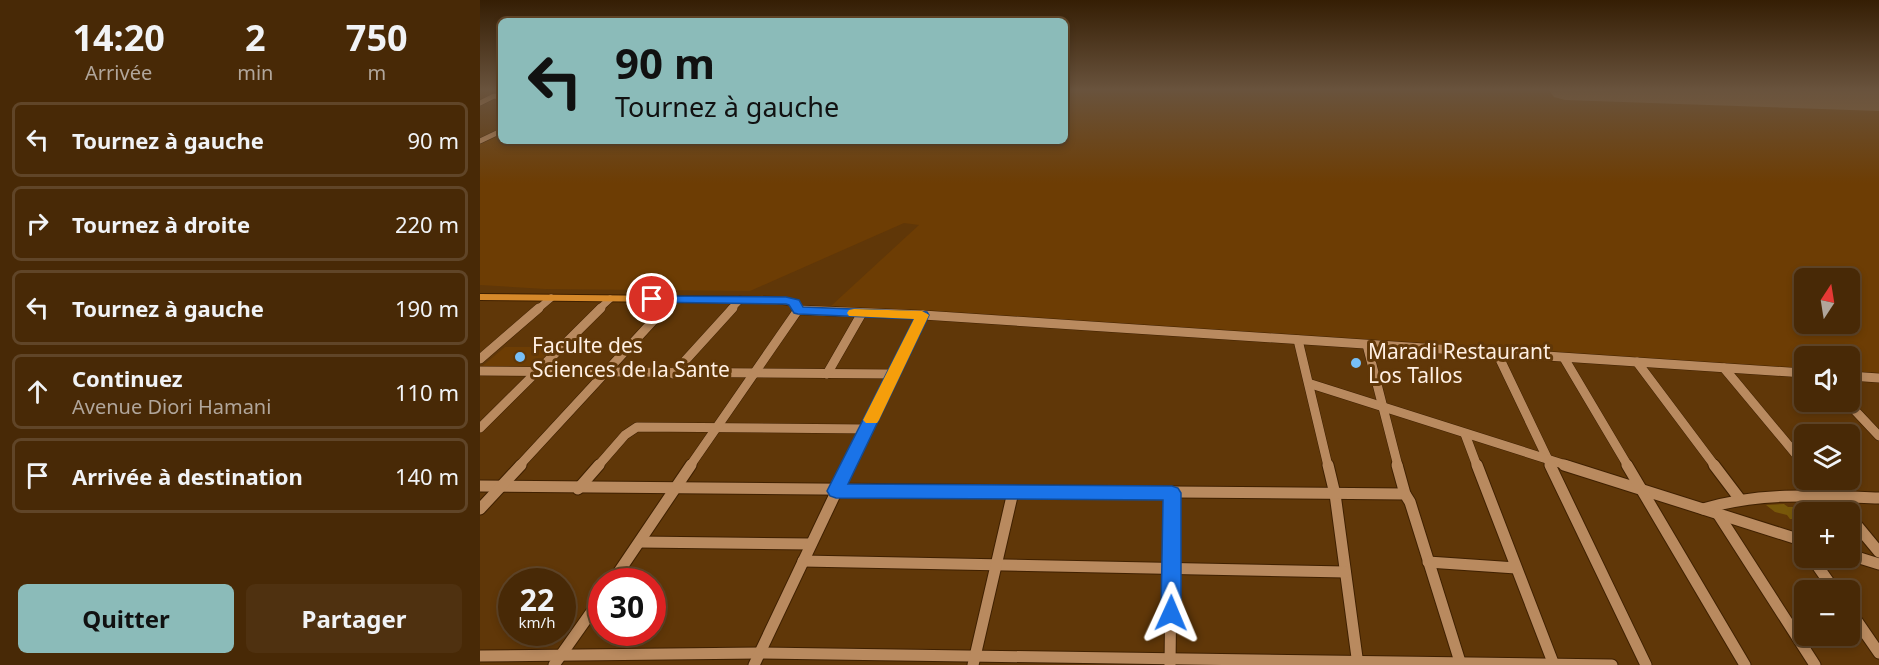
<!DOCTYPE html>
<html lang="fr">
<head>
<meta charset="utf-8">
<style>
	:root { --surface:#482906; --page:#4f3110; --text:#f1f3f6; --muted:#b1a69b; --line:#604528; --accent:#8bbbb9 }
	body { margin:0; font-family:"Noto Sans",sans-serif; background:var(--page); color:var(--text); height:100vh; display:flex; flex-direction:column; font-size:22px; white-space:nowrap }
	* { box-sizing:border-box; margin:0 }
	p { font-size:20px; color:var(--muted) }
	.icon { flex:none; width:33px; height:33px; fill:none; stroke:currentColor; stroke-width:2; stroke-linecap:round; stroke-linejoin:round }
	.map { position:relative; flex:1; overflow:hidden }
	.sheet { display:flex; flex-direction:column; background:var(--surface); width:480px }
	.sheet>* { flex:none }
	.guide { position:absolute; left:18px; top:18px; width:570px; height:126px; border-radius:9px; box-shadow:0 3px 9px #0003,0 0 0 2px var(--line); background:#8bbbb9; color:#111; overflow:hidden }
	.needle { width:39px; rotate:12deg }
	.controls { position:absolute; left:1314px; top:268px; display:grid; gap:12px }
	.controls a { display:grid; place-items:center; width:66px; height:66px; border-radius:9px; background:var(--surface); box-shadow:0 3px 9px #0003,0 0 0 2px var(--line); font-size:30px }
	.speed { position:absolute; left:18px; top:568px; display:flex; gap:12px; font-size:30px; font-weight:700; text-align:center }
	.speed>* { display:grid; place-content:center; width:78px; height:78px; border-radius:50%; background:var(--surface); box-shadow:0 3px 9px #0003,0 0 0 2px var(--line); line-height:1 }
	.speed small { font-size:15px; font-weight:400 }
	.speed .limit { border:9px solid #d22; background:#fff; color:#111 }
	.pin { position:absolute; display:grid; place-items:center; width:51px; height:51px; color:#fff; margin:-26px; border:3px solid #fff; border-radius:50%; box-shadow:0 2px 6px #0007 }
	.me { position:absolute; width:66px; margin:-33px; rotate:1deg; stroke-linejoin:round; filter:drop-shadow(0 0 4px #0008) }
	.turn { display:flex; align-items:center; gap:21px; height:126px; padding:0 18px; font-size:27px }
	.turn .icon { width:78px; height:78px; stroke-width:2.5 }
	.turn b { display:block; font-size:42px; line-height:51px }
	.eta { display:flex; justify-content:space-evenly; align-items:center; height:102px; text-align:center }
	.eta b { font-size:36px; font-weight:700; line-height:42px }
	.primary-button { display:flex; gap:12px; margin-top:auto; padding:12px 18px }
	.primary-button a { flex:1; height:69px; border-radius:9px; background:var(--accent); color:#111; font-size:24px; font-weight:700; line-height:69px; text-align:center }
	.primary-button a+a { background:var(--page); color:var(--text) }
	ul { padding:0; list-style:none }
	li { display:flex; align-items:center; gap:18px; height:75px; margin:0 12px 9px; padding:0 6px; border:3px solid var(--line); border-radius:9px }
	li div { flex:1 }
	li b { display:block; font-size:22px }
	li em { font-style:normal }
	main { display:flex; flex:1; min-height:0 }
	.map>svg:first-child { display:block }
</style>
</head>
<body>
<main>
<section class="sheet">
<div class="eta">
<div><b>14:20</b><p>Arrivée</p></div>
<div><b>2</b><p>min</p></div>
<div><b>750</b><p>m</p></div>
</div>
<ul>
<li><svg class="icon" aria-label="left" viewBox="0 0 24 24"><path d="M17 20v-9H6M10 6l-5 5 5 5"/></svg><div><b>Tournez à gauche</b></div><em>90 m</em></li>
<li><svg class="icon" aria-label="right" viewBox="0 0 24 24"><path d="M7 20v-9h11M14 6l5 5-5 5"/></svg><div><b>Tournez à droite</b></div><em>220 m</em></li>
<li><svg class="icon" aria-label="left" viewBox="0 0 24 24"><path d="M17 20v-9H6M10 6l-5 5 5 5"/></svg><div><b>Tournez à gauche</b></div><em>190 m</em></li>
<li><svg class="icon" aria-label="ahead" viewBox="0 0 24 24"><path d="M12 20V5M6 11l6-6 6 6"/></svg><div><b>Continuez</b><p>Avenue Diori Hamani</p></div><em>110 m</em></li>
<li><svg class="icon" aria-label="arrive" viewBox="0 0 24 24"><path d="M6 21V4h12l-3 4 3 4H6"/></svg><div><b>Arrivée à destination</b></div><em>140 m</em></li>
</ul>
<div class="primary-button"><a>Quitter</a><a>Partager</a></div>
</section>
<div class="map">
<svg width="1399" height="665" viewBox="0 0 1399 665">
	<rect width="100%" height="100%" fill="#603708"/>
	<!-- built -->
	<g fill="#6d3d04" fill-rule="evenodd">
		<path d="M585 90H1399V373L1370 371V357H1324V369L351 306 439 225 424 223 270 291 65 289 0 285V144L21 133V141H585ZM1324 279H1370V324H1324Z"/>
		<path d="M25 347H78L55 368H0Z"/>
	</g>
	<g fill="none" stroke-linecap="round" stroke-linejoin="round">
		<!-- runway -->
		<path fill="#85623a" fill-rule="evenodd" d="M1069 90 1399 91V111L1085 100 1074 97Z"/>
	</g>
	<!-- building -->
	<path fill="#78580a" d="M1304 504 1308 507H1329L1334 513H1324V531L1317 519H1310L1307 515 1295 512 1286 505Z"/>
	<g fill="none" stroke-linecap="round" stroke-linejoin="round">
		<defs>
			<g id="minor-far3">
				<path d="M0 103 14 96 21 97"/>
				<path d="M0 141 21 131"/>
			</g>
			<g id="minor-far2">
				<path d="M58 309 71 298"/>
				<path d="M119 309 130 299"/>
				<path d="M183 309 193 299"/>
				<path d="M251 309 260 300"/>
			</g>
			<g id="minor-far1">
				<path d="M818 340 848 466"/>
				<path d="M887 345 918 466"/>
				<path d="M1017 353 1071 466"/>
				<path d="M1084 358 1148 466"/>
				<path d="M0 359 59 308"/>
				<path d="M1157 362 1235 466"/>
				<path d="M1244 368 1324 464"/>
				<path d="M0 371 412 374"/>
				<path d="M193 374 253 308"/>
				<path d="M347 374 382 313"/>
				<path d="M1370 376 1399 378"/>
				<path d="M831 384 1089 466"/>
				<path d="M1367 402 1399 436"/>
				<path d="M0 428 121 308"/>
				<path d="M985 434 997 466"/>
				<path d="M39 466 185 308"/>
				<path d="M118 466 145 435 157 427 387 429"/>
				<path d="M210 466 318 310 443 315 1324 373"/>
				<path d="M368 466 443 315"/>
			</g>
			<g id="minor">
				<path d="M848 465 855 494 878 665"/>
				<path d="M917 465 925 494"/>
				<path d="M997 465 1074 665"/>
				<path d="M1070 465 1166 665"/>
				<path d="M1084 465 1324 541"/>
				<path d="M1147 465 1265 665"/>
				<path d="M1234 465 1259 498"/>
				<path d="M1338 480 1366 513"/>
				<path d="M0 486 925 494 930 502 981 665"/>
				<path d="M98 489 119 465"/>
				<path d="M0 509 41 465"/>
				<path d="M1223 509C1281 491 1339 496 1399 498"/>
				<path d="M1238 514 1335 665"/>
				<path d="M1370 517 1399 552"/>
				<path d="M160 542 331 544"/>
				<path d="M1370 555 1399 564"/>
				<path d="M1332 558 1355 591"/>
				<path d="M323 561 865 572"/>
				<path d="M948 562 1036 568"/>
				<path d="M132 582 211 465"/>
				<path d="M1370 611 1399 653"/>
				<path d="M0 656 280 653 1132 665"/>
				<path d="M74 665 122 597"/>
				<path d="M274 665 369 465"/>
				<path d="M493 665 533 492"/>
				<path d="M690 665 692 493"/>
			</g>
			<path id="major" d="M0 294 295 297 318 300 323 310 322 312H314L310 305 295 303 0 300Z"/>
		</defs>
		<!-- minor-far3 casing -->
		<use href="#minor-far3" stroke="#3f2000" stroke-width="6"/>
		<!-- minor-far2 casing -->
		<use href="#minor-far2" stroke="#3f2000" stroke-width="8"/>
		<!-- minor-far1 casing -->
		<use href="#minor-far1" stroke="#3f2000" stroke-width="10"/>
		<!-- minor casing -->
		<use href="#minor" stroke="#3f2000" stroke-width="13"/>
		<!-- major casing -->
		<use href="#major" stroke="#3f2000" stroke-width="2"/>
		<!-- minor-far3 -->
		<use href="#minor-far3" stroke="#b98a5f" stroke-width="5"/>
		<!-- minor-far2 -->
		<use href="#minor-far2" stroke="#b98a5f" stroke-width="7"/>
		<!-- minor-far1 -->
		<use href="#minor-far1" stroke="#b98a5f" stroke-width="9"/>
		<!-- minor -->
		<use href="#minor" stroke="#b98a5f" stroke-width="11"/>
		<!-- major -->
		<use href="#major" fill="#d6892a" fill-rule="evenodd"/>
	</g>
	<!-- sky -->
	<linearGradient id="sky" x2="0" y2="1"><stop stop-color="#351e04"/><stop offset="0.49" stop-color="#69533d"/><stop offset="1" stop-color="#69533d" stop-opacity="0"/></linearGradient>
	<rect width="1399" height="183" fill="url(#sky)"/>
	<!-- route -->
	<path fill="#1a73e8" stroke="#114b97" stroke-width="1.5" d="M172 296 306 297 319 300 323 307 447 312 449 315 368 484 692 486 698 488 701 493V613L698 619 691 622 683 619 681 613 683 500 356 498 350 496 347 491 434 319 318 314 314 313 309 305 306 304 167 302 166 299 167 297Z"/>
	<!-- slow -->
	<path fill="#f59e0b" d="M374 309 442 311 449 315 399 420 397 423H386L383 420 434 319 369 316 367 313 369 310Z"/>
	<!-- markers -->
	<g fill="#77bff7" stroke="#603708" stroke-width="2">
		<circle cx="40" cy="357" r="6"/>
		<circle cx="876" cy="363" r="6"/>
	</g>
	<g text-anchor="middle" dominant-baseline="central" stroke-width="6" stroke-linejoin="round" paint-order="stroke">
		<!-- poi labels -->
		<g font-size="21" fill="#ffefe2" stroke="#603708" text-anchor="start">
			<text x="52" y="345">Faculte des<tspan x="52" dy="24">Sciences de la Sante</tspan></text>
			<text x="888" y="351">Maradi Restaurant<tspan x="888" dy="24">Los Tallos</tspan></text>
		</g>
	</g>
</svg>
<div class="controls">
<a><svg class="needle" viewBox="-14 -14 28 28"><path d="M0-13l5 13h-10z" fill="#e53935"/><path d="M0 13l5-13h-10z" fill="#b1a69b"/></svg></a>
<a><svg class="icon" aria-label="sound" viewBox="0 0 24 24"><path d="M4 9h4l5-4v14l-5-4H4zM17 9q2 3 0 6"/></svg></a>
<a><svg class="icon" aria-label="layers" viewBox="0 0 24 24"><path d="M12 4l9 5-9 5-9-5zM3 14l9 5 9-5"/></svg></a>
<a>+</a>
<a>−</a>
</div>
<div class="speed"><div>22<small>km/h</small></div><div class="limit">30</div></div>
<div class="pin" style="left:172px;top:299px;background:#d93025"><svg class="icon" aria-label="arrive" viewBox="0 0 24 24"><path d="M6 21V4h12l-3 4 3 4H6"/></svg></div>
<svg class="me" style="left:691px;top:613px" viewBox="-20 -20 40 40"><path d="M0-17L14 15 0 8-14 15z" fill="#1a73e8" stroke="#fff" stroke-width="4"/></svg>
<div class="guide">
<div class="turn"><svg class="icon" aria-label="left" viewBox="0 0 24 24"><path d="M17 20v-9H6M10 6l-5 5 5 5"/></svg><div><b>90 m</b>Tournez à gauche</div></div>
</div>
</div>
</main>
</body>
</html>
